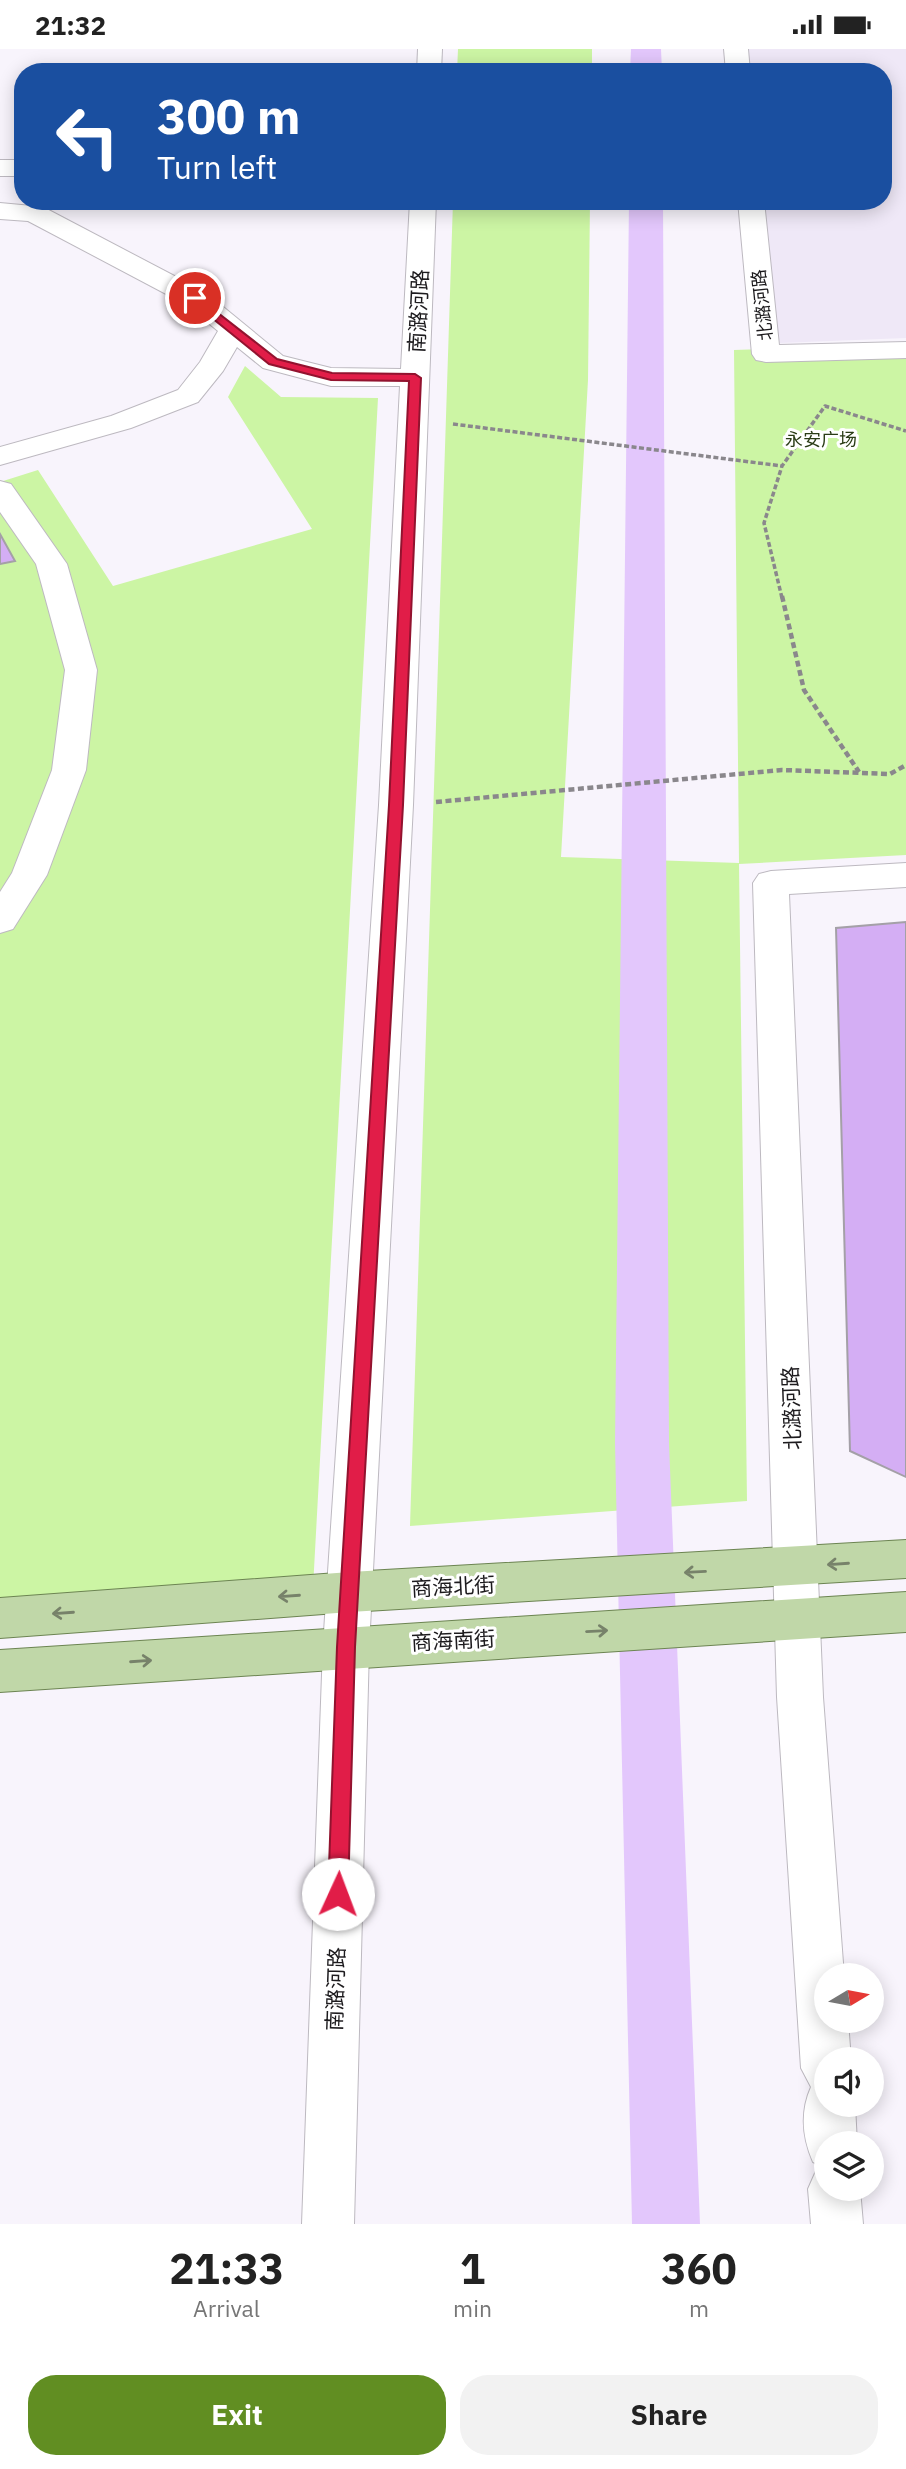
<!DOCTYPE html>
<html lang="en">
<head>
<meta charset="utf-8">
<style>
	:root { --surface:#fff; --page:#f2f2f2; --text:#222; --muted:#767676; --accent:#618e22 }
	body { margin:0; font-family:"IBM Plex Sans","Noto Sans SC",sans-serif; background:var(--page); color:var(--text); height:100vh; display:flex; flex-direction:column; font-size:26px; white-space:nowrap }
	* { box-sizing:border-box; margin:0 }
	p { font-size:23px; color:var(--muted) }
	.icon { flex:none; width:38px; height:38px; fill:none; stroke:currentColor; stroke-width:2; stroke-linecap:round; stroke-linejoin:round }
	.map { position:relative; height:2175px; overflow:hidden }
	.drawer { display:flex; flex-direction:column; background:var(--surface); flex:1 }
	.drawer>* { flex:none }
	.top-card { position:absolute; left:14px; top:14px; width:878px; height:147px; border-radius:28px; box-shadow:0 4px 18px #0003; background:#1a4fa0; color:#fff; overflow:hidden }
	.needle { width:46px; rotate:80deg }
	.buttons { position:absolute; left:814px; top:1914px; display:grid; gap:14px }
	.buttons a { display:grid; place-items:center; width:70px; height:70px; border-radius:50%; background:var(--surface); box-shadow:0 4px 18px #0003; font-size:35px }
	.pin { position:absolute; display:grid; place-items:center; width:60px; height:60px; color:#fff; margin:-30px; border:4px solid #fff; border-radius:50%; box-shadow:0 2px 7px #0007 }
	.me { position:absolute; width:77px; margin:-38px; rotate:2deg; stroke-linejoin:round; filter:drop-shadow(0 0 5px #0008) }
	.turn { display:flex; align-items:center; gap:24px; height:147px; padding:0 28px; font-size:32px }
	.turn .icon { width:91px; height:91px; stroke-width:2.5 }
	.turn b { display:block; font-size:49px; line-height:60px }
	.eta { display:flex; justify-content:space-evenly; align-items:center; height:119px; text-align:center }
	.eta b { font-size:42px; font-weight:700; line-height:49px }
	.action { display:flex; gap:14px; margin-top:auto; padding:14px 28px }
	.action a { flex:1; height:80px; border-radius:28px; background:var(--accent); color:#fff; font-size:28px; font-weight:700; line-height:80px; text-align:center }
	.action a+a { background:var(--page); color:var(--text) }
	.status { display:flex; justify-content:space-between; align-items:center; height:49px; padding:0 35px; background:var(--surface); direction:ltr }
	.status svg { height:19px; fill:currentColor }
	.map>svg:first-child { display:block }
</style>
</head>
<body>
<div class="status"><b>21:32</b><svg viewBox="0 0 49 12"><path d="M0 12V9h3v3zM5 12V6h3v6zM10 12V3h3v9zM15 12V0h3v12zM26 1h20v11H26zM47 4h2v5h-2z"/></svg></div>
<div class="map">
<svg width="906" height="2175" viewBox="0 0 906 2175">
	<rect width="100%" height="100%" fill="#f8f4fc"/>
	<!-- built -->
	<path fill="#efe8f7" d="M741 0H906V289L780 294 764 237 756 152H884V23H743Z"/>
	<!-- green -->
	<g fill="#ccf5a4">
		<path d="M458 0H592V23H457Z"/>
		<path d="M453 152H590L588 331 561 808 739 814 734 301 906 295V806L739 815 747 1452 410 1477Z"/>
		<path d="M245 317 281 348 378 349 312 1557 0 1576V433L38 421 113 537 312 480 228 348Z"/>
	</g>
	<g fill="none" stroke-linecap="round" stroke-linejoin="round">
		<!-- canal -->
		<g fill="#e3c7fc" fill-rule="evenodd">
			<path d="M631 0H661L662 23H630Z"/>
			<path d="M629 152H663L669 1394 700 2175H632L615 1394Z"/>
		</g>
	</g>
	<!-- building -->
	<g fill="#d4aef4" stroke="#a4a0a7" stroke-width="2">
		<path d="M0 485 15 512 0 515Z"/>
		<path d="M906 873V1428L850 1402 836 879Z"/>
	</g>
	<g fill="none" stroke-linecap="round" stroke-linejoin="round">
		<defs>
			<g id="minor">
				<path d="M418 0H442L441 23H417Z"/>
				<path d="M724 0H748L750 23H726Z"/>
				<rect x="0" y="111" width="23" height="16"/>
				<path d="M410 152H436L413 756 369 1598 354 2175H302L323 1598 379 756 400 337H331L263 319 237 298 223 322 198 353 131 379 0 416V398L111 367 178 341 200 313 218 282 185 255 28 172 0 170V154L43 158 205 243 283 307 331 319 401 320Z"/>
				<path d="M738 152H764L779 296 906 293V309L766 313 756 311 752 305Z"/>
				<path d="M0 432 11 435 67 515 97 621 86 721 47 826 13 880 0 884V843L12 824 52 721 65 621 36 515 0 463Z"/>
				<path d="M906 814V838L789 845 823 1648 844 1927H826V1972H848L851 2011H826V2056H855L857 2095H826V2140H860L863 2175H811L808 2140 816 2122 824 2118 813 2113C802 2088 800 2063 811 2038L801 2019 777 1648 753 834 759 825 771 822Z"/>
			</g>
			<g id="major">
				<path d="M906 1491V1529L350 1563 0 1589V1549L350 1523Z"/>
				<path d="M906 1543V1583L0 1643V1601Z"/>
			</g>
		</defs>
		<!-- minor casing -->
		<use href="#minor" stroke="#bdb9c0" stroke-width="2"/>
		<!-- major casing -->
		<use href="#major" stroke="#6c8452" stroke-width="2"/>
		<!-- path-far1 -->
		<g stroke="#8a878c" stroke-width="3.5" stroke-dasharray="5 2.5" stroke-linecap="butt">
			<path d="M453 375 782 417"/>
			<path d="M782 549 764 474 782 417 825 357 906 382"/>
		</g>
		<!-- path -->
		<g stroke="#8a878c" stroke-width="4.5" stroke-dasharray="6 3.5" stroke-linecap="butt">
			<path d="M782 547 804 641 859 723"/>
			<path d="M436 753 782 721 890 725 906 716"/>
		</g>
		<!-- minor -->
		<use href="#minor" fill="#fff" fill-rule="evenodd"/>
		<!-- major -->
		<use href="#major" fill="#c0d7a8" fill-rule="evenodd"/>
	</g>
	<!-- one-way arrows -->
	<defs><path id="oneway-shaft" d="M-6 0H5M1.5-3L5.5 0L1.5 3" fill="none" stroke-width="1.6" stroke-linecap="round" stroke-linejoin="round" transform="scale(1.75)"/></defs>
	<g stroke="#77826a">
		<use href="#oneway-shaft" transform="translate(838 1515) rotate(176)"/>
		<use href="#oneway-shaft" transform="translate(695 1523) rotate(177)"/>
		<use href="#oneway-shaft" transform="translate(289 1547) rotate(176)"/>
		<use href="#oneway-shaft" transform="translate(63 1564) rotate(176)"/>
		<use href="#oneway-shaft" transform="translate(597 1582) rotate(-3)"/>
		<use href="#oneway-shaft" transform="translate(141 1612) rotate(-4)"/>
	</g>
	<!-- route -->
	<path fill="#e11d48" stroke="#92132f" stroke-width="2" d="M195 246 277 310 332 324 415 325 421 329 403 756 355 1598 348 1845 345 1852 338 1855 331 1852 328 1845 337 1598 389 756 409 332 331 331 269 315 191 252V247Z"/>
	<g text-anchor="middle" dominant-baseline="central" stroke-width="6" stroke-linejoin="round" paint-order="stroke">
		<!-- far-street labels -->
		<g font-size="18" fill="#1d1b1e" stroke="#fff">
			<text transform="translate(762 256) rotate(-96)">北潞河路</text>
		</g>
		<!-- far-park labels -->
		<g font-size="18" fill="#2a3c16" stroke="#fff">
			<text x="821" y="390">永安广场</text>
		</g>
		<!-- street labels -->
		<g font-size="21" fill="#1d1b1e" stroke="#fff">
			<text transform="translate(418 262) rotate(-87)">南潞河路</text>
			<text transform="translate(791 1359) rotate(-92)">北潞河路</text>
			<text transform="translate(453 1537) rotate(-3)">商海北街</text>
			<text transform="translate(453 1591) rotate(-3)">商海南街</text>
			<text transform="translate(335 1940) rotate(-88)">南潞河路</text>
		</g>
	</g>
</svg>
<div class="buttons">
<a><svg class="needle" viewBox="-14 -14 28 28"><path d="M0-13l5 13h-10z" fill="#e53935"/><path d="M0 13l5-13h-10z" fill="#767676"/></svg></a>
<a><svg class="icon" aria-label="sound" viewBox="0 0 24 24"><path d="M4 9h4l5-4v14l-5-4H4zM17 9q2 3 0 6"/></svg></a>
<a><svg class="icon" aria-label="layers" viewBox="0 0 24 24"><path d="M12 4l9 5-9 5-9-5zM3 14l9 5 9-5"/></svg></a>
</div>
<div class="pin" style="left:195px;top:249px;background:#d93025"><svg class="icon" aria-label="arrive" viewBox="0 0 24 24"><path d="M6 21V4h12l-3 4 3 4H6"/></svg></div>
<svg class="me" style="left:338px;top:1845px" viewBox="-20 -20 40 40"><circle r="19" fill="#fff"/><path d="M0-13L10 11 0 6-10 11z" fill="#e11d48"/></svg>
<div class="top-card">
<div class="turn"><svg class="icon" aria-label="left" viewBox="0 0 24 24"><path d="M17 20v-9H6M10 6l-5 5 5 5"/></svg><div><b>300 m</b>Turn left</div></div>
</div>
</div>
<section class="drawer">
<div class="eta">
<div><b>21:33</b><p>Arrival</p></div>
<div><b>1</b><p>min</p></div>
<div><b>360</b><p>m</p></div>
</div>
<div class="action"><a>Exit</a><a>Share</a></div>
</section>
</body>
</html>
